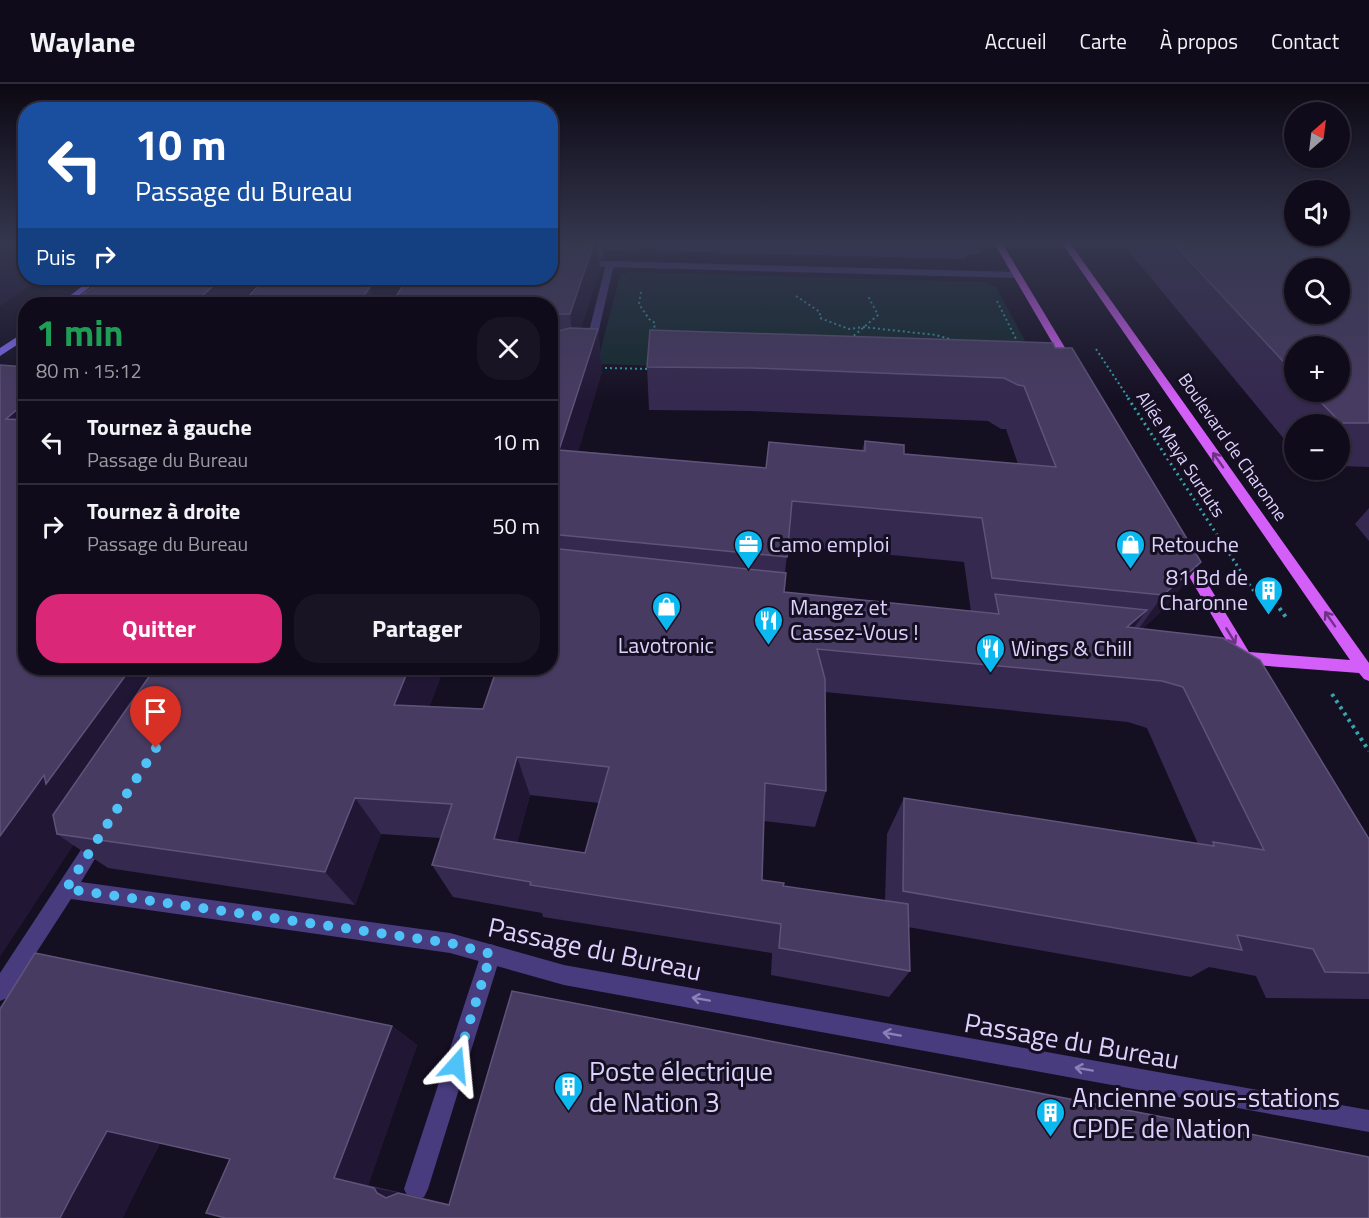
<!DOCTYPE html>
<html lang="fr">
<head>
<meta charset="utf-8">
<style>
	:root { --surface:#100b1a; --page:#191423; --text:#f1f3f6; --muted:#9c9ba2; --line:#302b39; --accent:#db2777 }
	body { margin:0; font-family:"Titillium Web",sans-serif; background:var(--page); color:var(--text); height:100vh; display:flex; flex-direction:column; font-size:22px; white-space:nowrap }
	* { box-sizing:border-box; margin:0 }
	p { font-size:20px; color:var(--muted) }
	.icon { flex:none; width:33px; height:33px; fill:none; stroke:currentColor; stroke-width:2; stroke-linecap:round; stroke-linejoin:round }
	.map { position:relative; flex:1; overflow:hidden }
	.sheet { position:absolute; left:18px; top:213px; width:540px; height:378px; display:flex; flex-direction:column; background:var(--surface); border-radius:24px; box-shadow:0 2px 4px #0004,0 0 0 2px var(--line) }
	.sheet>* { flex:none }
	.hud { position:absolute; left:18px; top:18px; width:540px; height:183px; border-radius:24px; box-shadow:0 2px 4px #0004,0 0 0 2px var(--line); background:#1a4fa0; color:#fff; overflow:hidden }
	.needle { width:39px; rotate:28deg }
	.buttons { position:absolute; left:1284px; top:18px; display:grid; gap:12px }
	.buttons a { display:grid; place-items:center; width:66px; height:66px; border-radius:50%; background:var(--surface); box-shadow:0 2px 4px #0004,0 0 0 2px var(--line); font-size:30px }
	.pin { position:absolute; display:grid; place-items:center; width:51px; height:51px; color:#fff; margin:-62px -26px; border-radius:50% 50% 50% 0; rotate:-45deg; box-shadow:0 0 6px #0007 }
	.pin .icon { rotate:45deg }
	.me { position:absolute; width:66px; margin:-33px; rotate:18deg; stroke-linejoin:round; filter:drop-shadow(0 0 4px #0008) }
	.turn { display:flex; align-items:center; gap:21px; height:126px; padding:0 18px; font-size:27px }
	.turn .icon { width:78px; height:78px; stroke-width:2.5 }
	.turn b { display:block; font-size:42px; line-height:51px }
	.then { display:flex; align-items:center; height:57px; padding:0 18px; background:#0003; gap:12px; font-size:22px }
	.round { display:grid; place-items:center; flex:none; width:63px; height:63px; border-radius:24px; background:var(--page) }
	.headline { display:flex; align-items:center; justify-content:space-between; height:102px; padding:0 18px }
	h1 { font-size:36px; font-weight:700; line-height:45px; color:#1e9e55 }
	.action { display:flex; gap:12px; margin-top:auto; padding:12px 18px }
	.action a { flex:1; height:69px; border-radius:24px; background:var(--accent); color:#fff; font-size:24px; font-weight:700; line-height:69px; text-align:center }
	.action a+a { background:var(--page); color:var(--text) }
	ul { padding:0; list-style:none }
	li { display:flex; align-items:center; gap:18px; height:84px; padding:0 18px; border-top:2px solid var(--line) }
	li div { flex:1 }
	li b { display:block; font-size:22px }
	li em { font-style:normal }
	header { display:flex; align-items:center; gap:36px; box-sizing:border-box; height:84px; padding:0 30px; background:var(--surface); border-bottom:2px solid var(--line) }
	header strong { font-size:28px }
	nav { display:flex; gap:33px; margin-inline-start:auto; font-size:21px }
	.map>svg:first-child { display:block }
</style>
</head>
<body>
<header>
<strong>Waylane</strong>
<nav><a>Accueil</a><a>Carte</a><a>À propos</a><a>Contact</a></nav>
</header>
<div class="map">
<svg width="1369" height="1134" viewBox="0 0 1369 1134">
	<rect width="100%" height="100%" fill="#150f22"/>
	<!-- green -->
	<path fill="#12292c" d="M630 188 984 198 996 203 1045 294 597 280 620 191Z"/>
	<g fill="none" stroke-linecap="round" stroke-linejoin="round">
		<!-- path-far2 -->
		<g stroke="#34a5af" stroke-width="2" stroke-dasharray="2 3" stroke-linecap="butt">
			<path d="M641 208 639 220 649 235 655 239 653 251"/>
			<path d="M796 212 820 228V234L849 245 863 243 936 251 956 257"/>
			<path d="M997 217 1019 261"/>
			<path d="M850 255 878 231 868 212"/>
			<path d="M1096 265 1129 315"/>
			<path d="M605 284 652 285"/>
		</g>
		<!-- path-far1 -->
		<path stroke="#34a5af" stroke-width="3" stroke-dasharray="2 4" stroke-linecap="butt" d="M1128 314 1253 506 1276 519"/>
		<!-- path -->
		<g stroke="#34a5af" stroke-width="4" stroke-dasharray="3 4.5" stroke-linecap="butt">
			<path d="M1275 518 1288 536"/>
			<path d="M1332 610 1369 667"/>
		</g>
		<!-- service -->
		<g fill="#483c7f" fill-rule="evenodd">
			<path d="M610 177 614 180 595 263 590 266 585 263 606 180Z"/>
			<path d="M491 860 498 863 501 870 428 1105 424 1113 416 1117 408 1113 404 1105 481 870 484 863Z"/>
		</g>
		<!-- minor -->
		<g fill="#483c7f" fill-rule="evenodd">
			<path d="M550 170 568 176 1017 188 1021 191 1017 194 567 182 550 175Z"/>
			<path d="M98 747 104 749 107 755 81 798 450 849 564 881 1369 1026V1048L564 901 450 869 71 815 7 914 0 917V889L92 749Z"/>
		</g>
		<!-- secondary -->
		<g fill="#846df9" fill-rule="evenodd">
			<path d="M93 194H102L68 220H59Z"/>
			<path d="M26 247V255L0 272V264Z"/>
		</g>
		<!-- primary -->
		<g fill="#d45ef8" fill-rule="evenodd">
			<path d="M994 159H1002L1076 282 1075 284 1066 282Z"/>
			<path d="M1062 159H1070L1369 579V597L1364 595 1359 589 1254 581 1247 585 1242 583 1176 470 1178 467H1188L1249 568 1350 576Z"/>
		</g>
	</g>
	<!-- wall -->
	<g fill="#36294f" fill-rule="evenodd">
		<path d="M550 159H641L638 167 607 166 603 175H599L600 185 581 244 598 245 602 287 578 367 766 384 862 366 865 357 904 370 1018 380 1006 345H1001L988 337 750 327 649 326 647 283 1053 259 1168 521 1142 545 1369 755V915L1266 914 1256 892 1209 883 1191 893 908 843 910 887 889 913 771 891 772 869 543 833 542 829 453 813 432 781 440 754 381 750 355 821 108 784 73 761 0 872V281L26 584H444L429 623 483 625 550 584ZM788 461 964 478 971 528 784 508 785 489ZM825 608 1128 638 1147 644 1198 760 904 714 887 750 885 817 783 802 762 796 764 737 815 743 826 707ZM530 711 599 719 585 769 517 759Z"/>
		<path d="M658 159H983L980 170H968L966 175 658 167Z"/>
		<path d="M1122 159H1369V383L1340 382V340H1294V367ZM1294 262 1340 308H1294Z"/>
		<path d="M1369 424V457L1355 440Z"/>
		<path d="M392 942 417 961 368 1101 449 1120 1369 1073 225 1134 230 1075 160 1059 131 1116 0 1134Z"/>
	</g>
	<!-- shaded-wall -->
	<g fill="#211735">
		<path d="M0 159H26V194H41L0 222Z"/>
		<path d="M594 159H597L600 185 574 266 570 230Z"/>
		<path d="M602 159H606L607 166 603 175Z"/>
		<path d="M222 194H265L237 220H193Z"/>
		<path d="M370 203 375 220H358Z"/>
		<path d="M598 245 602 287 566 410 559 366Z"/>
		<path d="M26 318V358L6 335Z"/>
		<path d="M1201 478 1168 521 1132 554 1163 511Z"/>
		<path d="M1147 526 1116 568 1127 543Z"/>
		<path d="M131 584H197L57 750 73 761 0 872V752L44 691Z"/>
		<path d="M409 584H444L415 661 394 621Z"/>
		<path d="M517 673 530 711 509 789 494 755Z"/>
		<path d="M355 714 381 750 355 821 325 788Z"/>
		<path d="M392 942 417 961 368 1101 334 1094Z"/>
		<path d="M107 1047 160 1058 123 1134H60L72 1111Z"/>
		<path d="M374 1104 404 1110V1111L386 1114 377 1109Z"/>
	</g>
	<!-- building -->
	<g fill="#483b62" stroke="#5f537a" stroke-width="1.5" fill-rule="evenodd">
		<path d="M550 159H594L570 230H550V220H391L408 194H550Z"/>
		<path d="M1173 159H1369V339H1341L1311 308H1340V262H1294V289ZM1294 184H1340V230H1294Z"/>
		<path d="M105 194H222L193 220H70Z"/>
		<path d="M264 196H301L307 200 370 203 358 220H241Z"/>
		<path d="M570 244 598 245 559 366 766 384 769 358 865 367V357L904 361V370L1056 383 1024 302 1018 301 1004 294 753 284 647 283 650 246 1053 259 1055 264H1072L1201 478 1163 511 992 494 982 434 792 417 787 473 550 450V249Z"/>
		<path d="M0 281 26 283V318L6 335 26 336V584H131L46 700 44 691 0 752Z"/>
		<path d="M550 464 786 489 784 508 999 530 995 510 1147 526 1127 543 1223 554 1260 576 1369 755V889L1325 888 1313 865 1237 851 1242 866 903 807 904 714 1214 762 1213 758 1264 766 1183 603 1162 597 817 565 825 595 826 707 765 699 762 796 784 799 783 802 908 820 910 887 779 864 781 840 530 801 531 798 432 781 452 720 355 714 325 788 57 750 53 731 155 584H409L394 621 483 625 497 584H550ZM517 673 609 683 585 769 494 755Z"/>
		<path d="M35 869 392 942 334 1094 374 1104 377 1109 386 1114 398 1109 449 1121 512 907 1369 1073V1134H225L206 1129 230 1075 107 1047 72 1111 60 1134H0V925Z"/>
	</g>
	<!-- one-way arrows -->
	<defs><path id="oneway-shaft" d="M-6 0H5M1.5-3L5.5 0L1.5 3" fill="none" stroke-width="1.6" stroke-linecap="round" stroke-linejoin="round" transform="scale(1.5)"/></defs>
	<g stroke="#6b3382">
		<use href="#oneway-shaft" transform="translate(1218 376) rotate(-125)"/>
		<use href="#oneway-shaft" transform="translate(1330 535) rotate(-125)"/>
		<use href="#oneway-shaft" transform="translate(1231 552) rotate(59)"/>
	</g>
	<g stroke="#8b80b8">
		<use href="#oneway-shaft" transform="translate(701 915) rotate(-170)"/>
		<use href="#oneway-shaft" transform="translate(892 950) rotate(-170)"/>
		<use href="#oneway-shaft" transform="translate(1084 985) rotate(-170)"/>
	</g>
	<!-- sky -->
	<linearGradient id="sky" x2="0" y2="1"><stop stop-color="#0c0813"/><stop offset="0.5" stop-color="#35374f"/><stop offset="1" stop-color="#35374f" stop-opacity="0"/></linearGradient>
	<rect width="1369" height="318" fill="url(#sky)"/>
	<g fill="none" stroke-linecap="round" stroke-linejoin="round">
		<!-- route -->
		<path stroke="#4fc3f7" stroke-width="10" stroke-dasharray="0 18" d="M156 664 66 805 450 859 491 870 456 981"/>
	</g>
	<!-- icons -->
	<defs>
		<symbol id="office-pin" viewBox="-11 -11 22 30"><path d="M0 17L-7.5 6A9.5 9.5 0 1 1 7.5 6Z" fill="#0bb9f0" stroke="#150f22"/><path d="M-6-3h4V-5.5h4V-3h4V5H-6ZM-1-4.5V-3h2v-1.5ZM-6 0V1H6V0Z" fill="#fff"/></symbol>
		<symbol id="shop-pin" viewBox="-11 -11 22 30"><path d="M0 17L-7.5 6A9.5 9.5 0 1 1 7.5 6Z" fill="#0bb9f0" stroke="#150f22"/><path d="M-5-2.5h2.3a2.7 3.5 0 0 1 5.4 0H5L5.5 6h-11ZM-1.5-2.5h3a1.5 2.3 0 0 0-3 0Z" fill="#fff"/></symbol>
		<symbol id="building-pin" viewBox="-11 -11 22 30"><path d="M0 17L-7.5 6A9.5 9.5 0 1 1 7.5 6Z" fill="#0bb9f0" stroke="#150f22"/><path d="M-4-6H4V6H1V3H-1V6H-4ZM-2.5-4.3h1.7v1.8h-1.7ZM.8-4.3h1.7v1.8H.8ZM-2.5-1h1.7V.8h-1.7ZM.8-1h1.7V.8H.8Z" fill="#fff"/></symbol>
		<symbol id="restaurant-pin" viewBox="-11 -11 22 30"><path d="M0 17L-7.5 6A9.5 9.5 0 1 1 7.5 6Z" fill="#0bb9f0" stroke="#150f22"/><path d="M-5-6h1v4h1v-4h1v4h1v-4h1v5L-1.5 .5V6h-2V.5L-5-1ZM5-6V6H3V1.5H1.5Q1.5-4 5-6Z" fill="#fff"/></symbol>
	</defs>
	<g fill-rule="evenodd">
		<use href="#office-pin" x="732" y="444" width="33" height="45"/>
		<use href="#shop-pin" x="1114" y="444" width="33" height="45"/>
		<use href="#building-pin" x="1252" y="490" width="33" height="45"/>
		<use href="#shop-pin" x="650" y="506" width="33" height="45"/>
		<use href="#restaurant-pin" x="752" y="520" width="33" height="45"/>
		<use href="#restaurant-pin" x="974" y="548" width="33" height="45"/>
		<use href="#building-pin" x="552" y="986" width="33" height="45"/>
		<use href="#building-pin" x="1034" y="1012" width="33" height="45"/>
	</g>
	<g text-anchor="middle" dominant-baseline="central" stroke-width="6" stroke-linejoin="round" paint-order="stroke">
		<!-- far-street labels -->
		<g font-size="18" fill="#ddd2fd" stroke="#150f22">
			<text transform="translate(1233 363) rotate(55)">Boulevard de Charonne</text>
			<text transform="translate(1181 370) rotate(57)">Allée Maya Surduts</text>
		</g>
		<!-- poi labels -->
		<g font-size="22" fill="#ddd2fd" stroke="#150f22" text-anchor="start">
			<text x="769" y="460">Camo emploi</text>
			<text x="1151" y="460">Retouche</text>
			<text x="1248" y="493" text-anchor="end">81 Bd de<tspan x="1248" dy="25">Charonne</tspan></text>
			<text x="790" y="523">Mangez et<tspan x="790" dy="25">Cassez-Vous !</tspan></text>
			<text x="666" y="561" text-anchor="middle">Lavotronic</text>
			<text x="1011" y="564">Wings &amp; Chill</text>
		</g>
		<!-- near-street labels -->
		<g font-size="27" fill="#ddd2fd" stroke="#150f22">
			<text transform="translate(595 864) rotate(12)">Passage du Bureau</text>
			<text transform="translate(1072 956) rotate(10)">Passage du Bureau</text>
		</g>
		<!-- near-poi labels -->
		<g font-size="27" fill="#ddd2fd" stroke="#150f22" text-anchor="start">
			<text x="589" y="986">Poste électrique<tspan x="589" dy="31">de Nation 3</tspan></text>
			<text x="1072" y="1012">Ancienne sous-stations<tspan x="1072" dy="31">CPDE de Nation</tspan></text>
		</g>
	</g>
</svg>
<div class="buttons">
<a><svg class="needle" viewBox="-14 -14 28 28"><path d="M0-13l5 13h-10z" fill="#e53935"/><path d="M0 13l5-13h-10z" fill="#9c9ba2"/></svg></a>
<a><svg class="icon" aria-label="sound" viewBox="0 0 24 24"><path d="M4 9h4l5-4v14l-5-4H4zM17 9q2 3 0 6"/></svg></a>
<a><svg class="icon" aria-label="search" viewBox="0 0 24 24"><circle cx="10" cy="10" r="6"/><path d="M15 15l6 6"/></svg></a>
<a>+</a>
<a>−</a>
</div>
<div class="pin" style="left:156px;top:664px;background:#d93025"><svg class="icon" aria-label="arrive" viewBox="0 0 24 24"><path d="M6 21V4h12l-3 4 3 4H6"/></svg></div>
<svg class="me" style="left:456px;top:981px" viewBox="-20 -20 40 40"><path d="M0-17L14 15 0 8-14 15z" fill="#4fc3f7" stroke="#fff" stroke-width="4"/></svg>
<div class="hud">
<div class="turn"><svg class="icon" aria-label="left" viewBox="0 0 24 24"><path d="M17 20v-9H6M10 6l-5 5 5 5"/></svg><div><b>10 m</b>Passage du Bureau</div></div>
<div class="then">Puis<svg class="icon" aria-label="right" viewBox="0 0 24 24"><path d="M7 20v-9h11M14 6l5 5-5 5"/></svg></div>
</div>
<section class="sheet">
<div class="headline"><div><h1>1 min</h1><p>80 m · 15:12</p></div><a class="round"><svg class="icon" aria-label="close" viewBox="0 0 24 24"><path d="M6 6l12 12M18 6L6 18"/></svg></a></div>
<ul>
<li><svg class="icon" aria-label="left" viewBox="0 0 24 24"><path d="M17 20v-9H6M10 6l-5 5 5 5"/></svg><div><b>Tournez à gauche</b><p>Passage du Bureau</p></div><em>10 m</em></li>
<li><svg class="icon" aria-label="right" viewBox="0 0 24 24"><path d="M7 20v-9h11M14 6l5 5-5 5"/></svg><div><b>Tournez à droite</b><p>Passage du Bureau</p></div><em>50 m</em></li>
</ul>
<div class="action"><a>Quitter</a><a>Partager</a></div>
</section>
</div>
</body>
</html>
